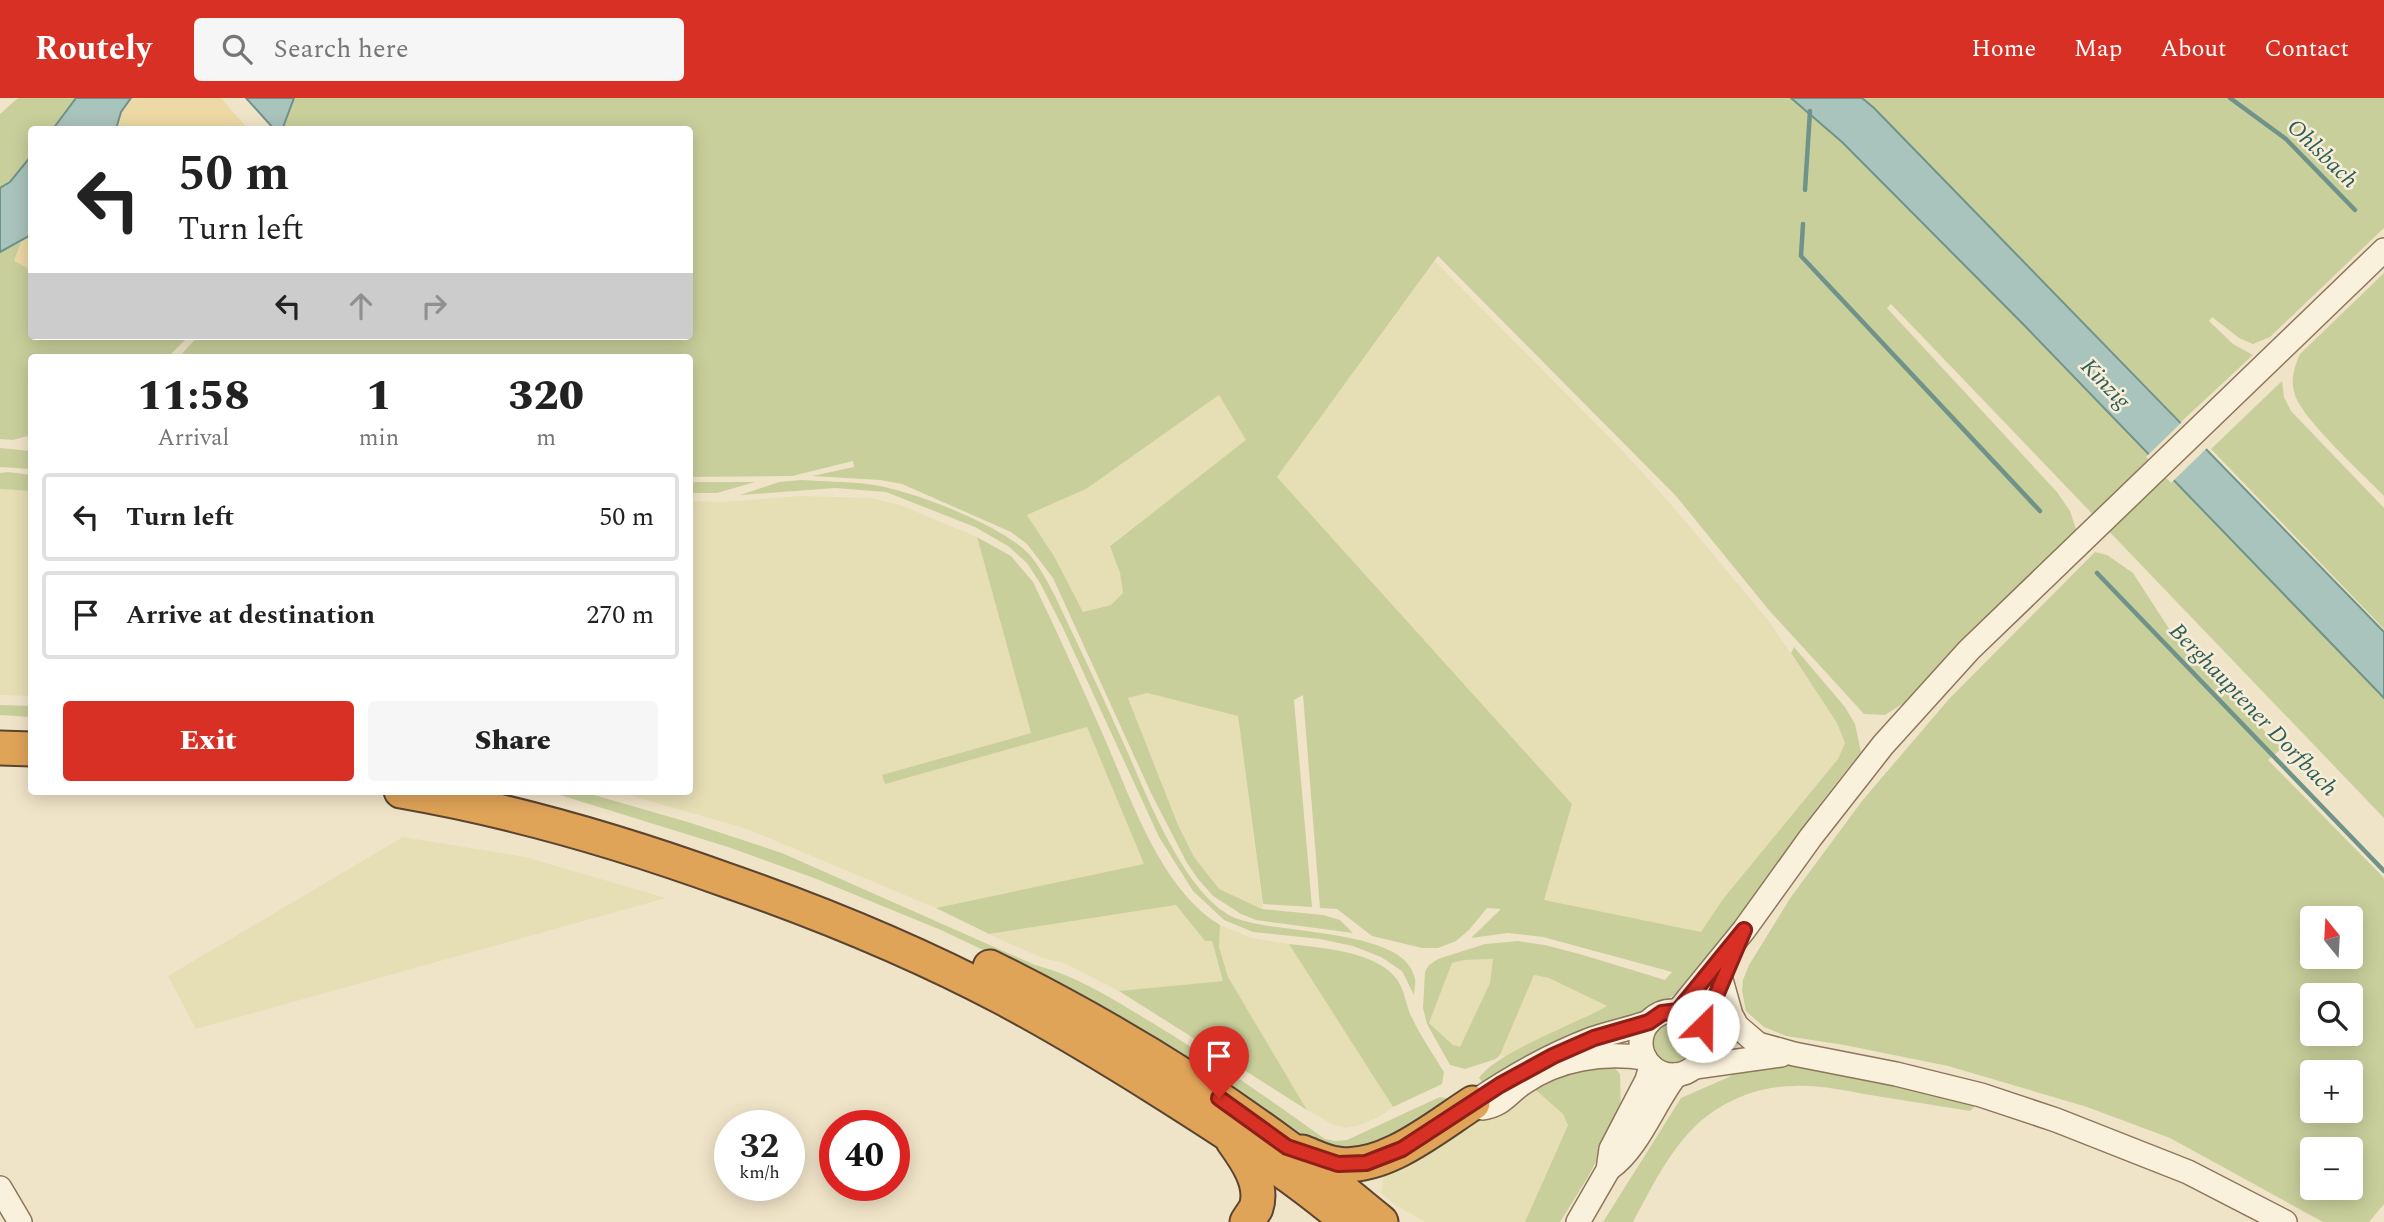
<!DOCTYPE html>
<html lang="en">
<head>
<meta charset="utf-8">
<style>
	:root { --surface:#fff; --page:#f6f6f6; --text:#222; --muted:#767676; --line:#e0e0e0; --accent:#d93025 }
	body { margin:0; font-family:Spectral,serif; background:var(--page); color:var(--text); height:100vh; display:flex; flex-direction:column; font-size:26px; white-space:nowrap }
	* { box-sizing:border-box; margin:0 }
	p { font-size:23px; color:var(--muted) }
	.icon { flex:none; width:38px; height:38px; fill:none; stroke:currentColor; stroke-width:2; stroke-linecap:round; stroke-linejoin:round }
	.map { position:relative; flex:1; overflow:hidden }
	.drawer { position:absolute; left:28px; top:256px; width:665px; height:441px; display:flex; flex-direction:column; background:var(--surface); border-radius:7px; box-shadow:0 4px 18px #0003 }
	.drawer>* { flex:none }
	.banner { position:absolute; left:28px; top:28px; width:665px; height:214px; border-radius:7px; box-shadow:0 4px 18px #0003; background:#fff; color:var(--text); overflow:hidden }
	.needle { width:46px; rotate:342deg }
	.tools { position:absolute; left:2300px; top:808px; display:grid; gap:14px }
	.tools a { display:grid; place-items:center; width:63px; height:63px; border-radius:7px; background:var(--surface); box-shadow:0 4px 18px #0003; font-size:35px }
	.speed { position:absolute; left:714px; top:1012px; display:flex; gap:14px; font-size:35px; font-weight:700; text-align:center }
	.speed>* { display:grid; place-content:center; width:91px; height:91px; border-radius:50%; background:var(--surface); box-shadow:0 4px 18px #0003; line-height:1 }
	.speed small { font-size:18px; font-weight:400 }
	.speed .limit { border:10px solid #d22; background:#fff; color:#111 }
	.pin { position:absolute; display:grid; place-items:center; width:60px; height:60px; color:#fff; margin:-72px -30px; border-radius:50% 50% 50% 0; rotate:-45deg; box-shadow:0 0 7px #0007 }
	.pin .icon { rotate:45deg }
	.me { position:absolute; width:77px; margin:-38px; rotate:23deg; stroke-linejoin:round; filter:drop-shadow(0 0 5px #0008) }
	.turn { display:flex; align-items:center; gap:24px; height:147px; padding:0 35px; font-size:32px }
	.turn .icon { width:91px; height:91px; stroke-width:2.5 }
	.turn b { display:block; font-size:49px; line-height:60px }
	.lanes { display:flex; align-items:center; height:66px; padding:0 35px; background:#0003; justify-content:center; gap:35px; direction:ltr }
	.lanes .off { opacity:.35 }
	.eta { display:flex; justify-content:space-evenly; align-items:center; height:119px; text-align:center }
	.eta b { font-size:42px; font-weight:800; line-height:49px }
	.button { display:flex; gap:14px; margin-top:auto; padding:14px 35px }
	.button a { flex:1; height:80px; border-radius:7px; background:var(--accent); color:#fff; font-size:28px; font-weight:800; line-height:80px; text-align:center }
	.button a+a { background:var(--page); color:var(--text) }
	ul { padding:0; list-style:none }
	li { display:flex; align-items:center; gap:21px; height:88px; margin:0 14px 10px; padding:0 21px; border:4px solid var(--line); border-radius:7px }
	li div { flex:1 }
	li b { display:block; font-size:26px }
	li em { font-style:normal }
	header { display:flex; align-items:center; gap:42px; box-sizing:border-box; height:98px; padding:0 35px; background:var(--accent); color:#fff }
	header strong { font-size:33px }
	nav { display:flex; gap:38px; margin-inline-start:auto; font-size:24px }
	.search { width:490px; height:63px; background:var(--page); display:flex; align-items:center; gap:18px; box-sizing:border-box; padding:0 24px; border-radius:7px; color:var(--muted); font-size:26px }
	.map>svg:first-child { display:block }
</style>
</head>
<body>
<header>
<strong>Routely</strong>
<div class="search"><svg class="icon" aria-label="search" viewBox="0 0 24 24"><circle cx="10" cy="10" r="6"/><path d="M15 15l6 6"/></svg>Search here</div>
<nav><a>Home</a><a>Map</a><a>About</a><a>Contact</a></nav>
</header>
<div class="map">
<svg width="2384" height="1124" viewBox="0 0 2384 1124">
	<rect width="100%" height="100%" fill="#f0e4c8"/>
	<!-- farmland -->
	<g fill="#e6deb5">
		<path d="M1435 163 1619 349 1669 404 1769 523 1837 625 1845 645 1838 661 1723 801 1701 835 1543 802 1572 706 1277 379Z"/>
		<path d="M1219 297 1247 342 1110 447 1120 475 1123 495 1111 507 1083 514 1054 458 1027 417 1086 391Z"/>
		<path d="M0 391 31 393V598L0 597Z"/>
		<path d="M800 398 871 400 900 407 977 439 1031 635 883 677 1087 629 1145 766 936 810 747 731 615 693H690V403L725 404Z"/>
		<path d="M1146 595 1238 618 1263 811 1219 792 1194 759 1178 727 1128 600Z"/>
		<path d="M403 739 525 759 666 800 196 931 168 878Z"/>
		<path d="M1176 807 1204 842 1212 843 1223 883 1119 893 1064 865 1042 860 989 836Z"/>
		<path d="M1220 827 1252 840 1289 846 1393 1009 1379 1019 1360 1027 1346 1030 1334 1027 1307 1012 1228 879 1219 849Z"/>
		<path d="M1493 861 1490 885 1460 950 1453 947 1429 925 1452 865 1465 862Z"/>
		<path d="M1534 877 1549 880 1607 908 1506 959 1500 957Z"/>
		<path d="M1530 987 1563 1016 1568 1026 1525 1124H1425L1394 1106 1381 1095 1383 1081 1390 1069Z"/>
	</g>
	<!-- green -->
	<g fill="#c9cf9b" fill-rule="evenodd">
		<path d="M18 0H76L53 31 32 32 31 58 10 84 0 90V16Z"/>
		<path d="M294 0H1791L1842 44 2023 226 2384 600V720L1891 206 1887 210 2057 394 2070 413 2076 431 1907 603 1885 617 1864 616 1768 511 1676 398 1438 158 1277 379 1572 706 1544 802 1701 834 1723 801 1838 661 1845 645 1837 625 1791 555 1794 549 1845 609 1855 626 1861 654C1824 699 1789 747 1755 796 1729 832 1704 879 1666 902L1522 967 1486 988 1479 980C1495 955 1578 925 1607 908L1549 880 1534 877 1500 957 1496 961 1465 971 1450 967 1427 926 1423 910 1425 874 1429 867 1438 861 1485 846 1518 843 1545 847 1583 857 1665 882 1672 874 1543 839 1508 835 1471 840 1501 811 1487 810 1469 832 1456 843 1438 850H1422L1372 838 1337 811 1320 810 1303 597 1294 602 1312 809 1263 806 1238 618 1147 595 1128 600 1178 727 1194 759 1219 791 1262 811 1323 817 1340 822 1353 835 1256 822 1241 816 1213 798 1198 781 1187 765 1151 695 1053 480 1027 446 1011 434 902 386 880 382 812 378 854 369 853 363 792 378 690 379V259H179L198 238H690V32L282 31ZM1219 297 1246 342 1110 448 1120 475 1123 495 1111 507 1083 514 1054 458 1027 417 1086 391ZM1493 861 1490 885 1460 949 1453 947 1429 925 1452 865 1465 862Z"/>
		<path d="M1862 0H2384V130L2270 239 2253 246 2239 240 2212 219 2209 223 2233 246 2253 257 2181 324 1874 10Z"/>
		<path d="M21 144 15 163 31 170 32 238H189L168 259H32L31 337 13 342 0 341V154Z"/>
		<path d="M2384 175V398C2363 376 2303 322 2295 297 2290 283 2294 269 2300 256Z"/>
		<path d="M2282 283 2284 299 2291 313 2384 410V531L2211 351Z"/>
		<path d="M0 350 31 353V371L0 369Z"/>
		<path d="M8 374 31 377V393L0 391V375Z"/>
		<path d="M802 382C823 384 845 383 867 386 907 390 1002 427 1029 456 1040 469 1047 483 1055 498 1076 543 1098 588 1118 633 1143 686 1179 790 1231 818 1270 838 1406 828 1415 881 1416 886 1414 892 1414 897L1402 873 1381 859 1353 848 1320 841 1253 834 1224 822 1193 793 1159 739 1062 528 1040 485 1027 465 1008 448 975 429 886 394 835 390 740 397 779 384Z"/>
		<path d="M690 384H755L717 395H690Z"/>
		<path d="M977 439 1011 458 1033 484C1058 535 1081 587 1104 639 1131 700 1160 791 1220 827L1219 849 1228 879 1307 1012 1119 893 1223 883 1212 843H1205L1176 807 989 836 936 810 1144 766 1087 629 885 686 882 677 1031 635Z"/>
		<path d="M2095 454 2107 457 2133 475 2177 543 2229 598 2282 650 2268 662 2384 780V1106L2369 1124H2323L2170 1040 2087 1009 1948 968 1844 947 1786 938 1764 929 1746 913 1742 893 1743 882 1749 867 1791 799 1862 703 1949 601ZM2312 821H2350V859H2312ZM2312 898H2350V936H2312ZM2312 975H2350V1013H2312ZM2312 1052H2350V1090H2312Z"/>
		<path d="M0 607 31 608V619L0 617Z"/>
		<path d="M547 693H578L587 695 691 725 782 755 1035 867C1074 877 1108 898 1141 918 1205 956 1265 998 1325 1041L1335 1043 1347 1042 1431 1003 1440 999 1455 1002 1382 1055 1337 1059 1295 1035 1096 904 1061 885 1032 875 941 832 814 780 728 749Z"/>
		<path d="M1289 846C1321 850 1379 853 1398 883 1405 894 1406 907 1411 918 1420 937 1433 956 1444 974L1442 986 1393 1009Z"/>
		<circle cx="1673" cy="943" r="24"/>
		<path d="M1779 964 1972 1002 1975 1008 1970 1013C1934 1007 1899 1002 1864 996 1842 992 1817 987 1795 988 1766 988 1738 997 1714 1013 1676 1038 1654 1085 1633 1124H1603L1681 1000 1731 978V967Z"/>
		<path d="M1612 967 1620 976 1621 1015 1588 1079 1560 1124H1525L1568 1027 1563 1016 1530 987 1571 968Z"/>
	</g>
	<!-- sand -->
	<g fill="#ecd9a5">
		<path d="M131 0H221L248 31 116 32 121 14Z"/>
		<path d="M31 137V170L29 171 14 163 21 144Z"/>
	</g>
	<!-- water -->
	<g fill="#a9c4bc" stroke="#6f938a" stroke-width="2">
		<path d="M76 0H131L121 14 116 31H53Z"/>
		<path d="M246 0H294L282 32 274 31Z"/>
		<path d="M1791 0H1862L1874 10 2384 534V600L2023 226 1842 44Z"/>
		<path d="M31 58V137L0 154V90L10 84Z"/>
	</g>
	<!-- pier -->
	<path fill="#f0e4c8" d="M2184 322 2209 348 2171 385 2146 359Z"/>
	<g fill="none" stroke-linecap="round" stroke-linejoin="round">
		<!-- stream -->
		<g stroke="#6f938a" stroke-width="4.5">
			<path d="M2230 0 2286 41 2355 112"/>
			<path d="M1805 92 1810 13"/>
			<path d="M1803 126 1801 158 2040 413"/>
			<path d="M2097 475 2384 773"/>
		</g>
		<defs>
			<g id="minor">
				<path d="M1722 885 1731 917 1737 928 1758 946 1794 956 1896 976 1981 997 2056 1022 2188 1074 2285 1124"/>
				<path d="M1678 913 1744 832 1811 739 1883 647 1969 552 2384 152"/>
				<circle cx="1673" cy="945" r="32"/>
				<path d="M1645 960C1603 954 1559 960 1523 985 1508 995 1502 1008 1482 1010L1473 1005C1511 979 1550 957 1592 941 1611 934 1630 931 1649 924"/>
				<path d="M1695 969 1781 957"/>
				<path d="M1610 1070C1639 1049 1654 1005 1676 977"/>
				<path d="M0 1090 20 1124"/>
				<path d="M1578 1124 1608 1072 1611 1051 1647 982 1651 968"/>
			</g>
			<g id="highway">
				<path d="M0 650 32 651"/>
				<path d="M401 693C511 712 621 744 726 782 821 815 914 853 1003 900 1056 928 1107 959 1158 991 1223 1032 1289 1074 1348 1124"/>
				<path d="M990 869C1093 920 1193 979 1286 1048 1319 1072 1350 1099 1381 1124"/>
				<path d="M1233 1043C1246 1061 1264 1086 1256 1110 1254 1114 1249 1120 1247 1124"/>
				<path d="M1302 1054C1313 1058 1326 1065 1338 1066 1384 1073 1437 1028 1473 1005"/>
			</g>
		</defs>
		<!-- minor casing -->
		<use href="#minor" stroke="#8d765c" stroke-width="26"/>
		<!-- highway casing -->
		<use href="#highway" stroke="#5b4430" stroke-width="37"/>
		<!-- minor -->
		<use href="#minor" stroke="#faf1dc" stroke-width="23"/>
		<!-- highway -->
		<use href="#highway" stroke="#e0a458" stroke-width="33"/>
	</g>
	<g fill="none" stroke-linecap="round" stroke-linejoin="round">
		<defs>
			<path id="route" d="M1219 1000 1287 1049 1338 1066 1366 1065 1402 1051 1500 987 1553 958 1594 940 1649 924 1662 915 1678 913 1744 832 1703 928"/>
		</defs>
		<!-- route casing -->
		<use href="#route" stroke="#8d1f18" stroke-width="18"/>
		<!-- route -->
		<use href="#route" stroke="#d93025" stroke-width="12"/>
	</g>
	<g text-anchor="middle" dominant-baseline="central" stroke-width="5" stroke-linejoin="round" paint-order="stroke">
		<!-- water labels -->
		<g font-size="23" font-style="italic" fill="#2f5d5a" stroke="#f7eed8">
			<text transform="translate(2322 56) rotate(44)">Ohlsbach</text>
			<text transform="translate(2105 286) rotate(46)">Kinzig</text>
			<text transform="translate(2253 612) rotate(46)">Berghauptener Dorfbach</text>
		</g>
	</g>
</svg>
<div class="tools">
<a><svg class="needle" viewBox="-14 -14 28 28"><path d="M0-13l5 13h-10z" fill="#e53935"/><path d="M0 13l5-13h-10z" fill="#767676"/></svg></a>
<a><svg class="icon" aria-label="search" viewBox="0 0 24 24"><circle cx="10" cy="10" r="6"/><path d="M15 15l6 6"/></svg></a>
<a>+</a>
<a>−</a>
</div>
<div class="speed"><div>32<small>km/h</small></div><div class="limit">40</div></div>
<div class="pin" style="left:1219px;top:1000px;background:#d93025"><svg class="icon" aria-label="arrive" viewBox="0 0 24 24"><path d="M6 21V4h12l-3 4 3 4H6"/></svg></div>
<svg class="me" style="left:1703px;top:928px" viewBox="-20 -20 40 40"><circle r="19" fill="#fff"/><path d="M0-13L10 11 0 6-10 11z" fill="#d93025"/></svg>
<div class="banner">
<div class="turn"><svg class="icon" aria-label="left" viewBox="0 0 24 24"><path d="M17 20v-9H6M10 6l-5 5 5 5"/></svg><div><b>50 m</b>Turn left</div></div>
<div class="lanes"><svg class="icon" aria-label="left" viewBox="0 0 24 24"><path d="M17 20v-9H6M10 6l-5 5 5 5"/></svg><svg class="icon off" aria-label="ahead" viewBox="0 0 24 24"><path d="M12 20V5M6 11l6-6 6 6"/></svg><svg class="icon off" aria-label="right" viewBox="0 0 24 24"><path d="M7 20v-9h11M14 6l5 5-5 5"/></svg></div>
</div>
<section class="drawer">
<div class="eta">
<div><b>11:58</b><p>Arrival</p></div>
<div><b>1</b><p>min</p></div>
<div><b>320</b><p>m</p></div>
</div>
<ul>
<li><svg class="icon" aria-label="left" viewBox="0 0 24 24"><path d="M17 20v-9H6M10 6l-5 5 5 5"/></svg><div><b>Turn left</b></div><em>50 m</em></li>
<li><svg class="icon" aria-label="arrive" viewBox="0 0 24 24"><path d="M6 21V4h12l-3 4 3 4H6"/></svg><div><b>Arrive at destination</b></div><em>270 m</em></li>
</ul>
<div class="button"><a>Exit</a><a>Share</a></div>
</section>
</div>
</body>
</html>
